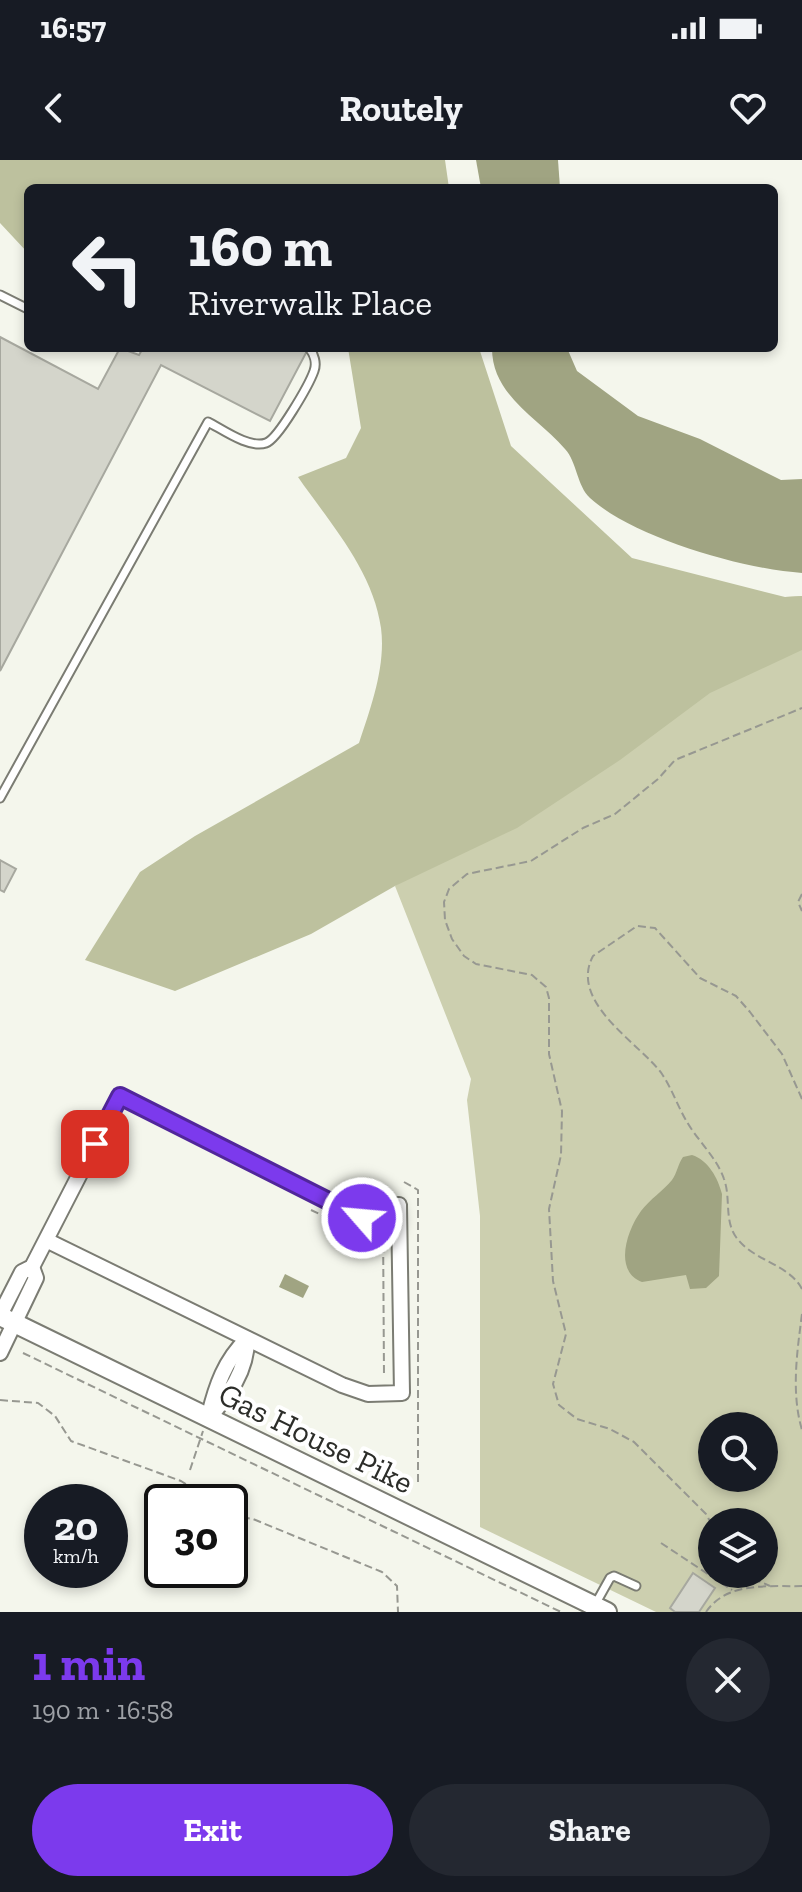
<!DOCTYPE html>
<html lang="en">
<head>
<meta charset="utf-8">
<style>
	:root { --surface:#171b24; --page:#242831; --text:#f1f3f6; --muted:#9ea1a6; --accent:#7c3aed }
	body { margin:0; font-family:"Zilla Slab",serif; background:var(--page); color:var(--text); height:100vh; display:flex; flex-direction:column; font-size:30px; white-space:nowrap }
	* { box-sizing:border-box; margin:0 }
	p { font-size:26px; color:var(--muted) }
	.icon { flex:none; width:44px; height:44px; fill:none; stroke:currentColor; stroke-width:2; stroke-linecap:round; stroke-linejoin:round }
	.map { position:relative; height:1452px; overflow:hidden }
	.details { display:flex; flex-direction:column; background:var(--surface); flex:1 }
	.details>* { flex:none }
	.hud { position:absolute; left:24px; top:24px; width:754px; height:168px; border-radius:12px; box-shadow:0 4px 12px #0003; background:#171b24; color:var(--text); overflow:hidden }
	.tools { position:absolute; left:698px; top:1252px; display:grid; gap:16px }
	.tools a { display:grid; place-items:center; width:80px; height:80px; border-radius:50%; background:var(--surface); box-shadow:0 4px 12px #0003; font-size:40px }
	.speed { position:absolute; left:24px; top:1324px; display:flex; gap:16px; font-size:40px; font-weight:700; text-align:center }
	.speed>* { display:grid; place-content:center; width:104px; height:104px; border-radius:50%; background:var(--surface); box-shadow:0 4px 12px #0003; line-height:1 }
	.speed small { font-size:20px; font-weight:400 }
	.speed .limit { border:4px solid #111; border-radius:12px; background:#fff; color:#111 }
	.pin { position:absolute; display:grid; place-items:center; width:68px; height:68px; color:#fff; margin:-34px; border-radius:16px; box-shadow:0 4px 12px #0006 }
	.me { position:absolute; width:88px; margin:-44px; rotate:297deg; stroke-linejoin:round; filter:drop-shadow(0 0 6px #0008) }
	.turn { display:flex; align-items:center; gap:28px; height:168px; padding:0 32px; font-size:36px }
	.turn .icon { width:104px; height:104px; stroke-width:2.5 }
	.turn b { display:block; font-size:56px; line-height:68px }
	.round { display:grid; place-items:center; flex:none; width:84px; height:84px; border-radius:42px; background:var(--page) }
	.head { display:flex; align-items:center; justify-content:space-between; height:136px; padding:0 32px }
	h1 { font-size:48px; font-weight:700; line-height:60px; color:var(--accent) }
	.action { display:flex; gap:16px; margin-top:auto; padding:16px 32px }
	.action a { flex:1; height:92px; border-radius:48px; background:var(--accent); color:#fff; font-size:32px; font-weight:700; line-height:92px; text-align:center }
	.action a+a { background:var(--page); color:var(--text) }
	.status { display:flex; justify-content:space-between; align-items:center; height:56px; padding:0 40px; background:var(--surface); direction:ltr }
	.status svg { height:22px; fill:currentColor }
	header { display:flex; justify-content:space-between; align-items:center; height:104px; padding:0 32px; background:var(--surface); font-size:36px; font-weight:700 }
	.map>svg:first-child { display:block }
</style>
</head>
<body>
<div class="status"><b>16:57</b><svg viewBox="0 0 49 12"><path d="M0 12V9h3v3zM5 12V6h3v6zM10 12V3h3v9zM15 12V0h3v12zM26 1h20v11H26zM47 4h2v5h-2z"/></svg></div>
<header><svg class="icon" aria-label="back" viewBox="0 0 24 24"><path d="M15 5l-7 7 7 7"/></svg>Routely<svg class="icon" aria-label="heart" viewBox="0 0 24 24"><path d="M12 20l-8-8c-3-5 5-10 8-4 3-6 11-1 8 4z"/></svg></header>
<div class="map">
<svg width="802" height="1452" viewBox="0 0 802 1452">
	<rect width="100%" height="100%" fill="#f4f6ec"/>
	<!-- green -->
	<path fill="#cccfaf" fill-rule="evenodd" d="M802 436V1452H656L480 1367V1056L467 940 471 919 395 726 785 437ZM712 1266H764V1318H712ZM712 1362H764V1414H712Z"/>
	<!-- forest -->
	<g fill="#bdc19e">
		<path d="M0 0H445L449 28H28V93L0 63Z"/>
		<path d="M348 188H479L511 286 632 398 785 437 802 436V490L710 533 620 600 517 668 395 726 311 774 175 831 85 800 140 712 195 676 359 583C371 547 386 506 381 468 373 410 329 362 298 317L346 298 361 268Z"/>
	</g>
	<!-- water -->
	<g fill="#a0a482">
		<path d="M476 0H558L560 28H481Z"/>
		<path d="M492 188H567L577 211 638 256 700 279 781 320 802 319V413C743 409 634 378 590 338 577 326 577 302 565 289 538 257 492 236 492 188Z"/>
		<path d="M692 995C708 1000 718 1018 722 1034L719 1116 706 1128 690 1129 686 1115 642 1122C613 1111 627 1070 641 1051 650 1039 663 1031 672 1020 677 1013 678 1004 683 997Z"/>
		<path d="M285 1114 309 1126 303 1138 279 1127Z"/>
	</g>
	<!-- building -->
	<g fill="#d4d5cb" stroke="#a7a89f" stroke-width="2">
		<path d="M0 177 98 229 120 188 139 195 143 188 307 191 270 261 161 205 0 511Z"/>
		<path d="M0 700 16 709 4 732 0 730Z"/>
		<path d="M693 1413 715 1428 699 1452H675L670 1448Z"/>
	</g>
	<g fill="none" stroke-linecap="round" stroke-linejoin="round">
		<defs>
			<g id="service">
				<path d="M0 135 28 149"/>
				<path d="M0 638 208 262C222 269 249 289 266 283 278 279 309 225 314 211 317 203 314 194 309 188"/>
				<path d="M596 1443 610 1418 614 1416 636 1426"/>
			</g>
			<g id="minor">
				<path d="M0 1155 22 1112 32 1107 120 936 362 1058 379 1048 399 1045 402 1233 368 1234 342 1225 46 1080"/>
				<path d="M0 1193 36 1118 32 1107"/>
				<path d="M209 1255C216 1226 225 1200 247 1179"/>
				<path d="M208 1259C229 1235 247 1211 247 1179"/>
			</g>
			<path id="secondary" d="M0 1156 607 1452"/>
		</defs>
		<!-- service casing -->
		<use href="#service" stroke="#7b7c73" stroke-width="11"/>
		<!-- minor casing -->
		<use href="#minor" stroke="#7b7c73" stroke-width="18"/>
		<!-- secondary casing -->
		<use href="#secondary" stroke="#7b7c73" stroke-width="22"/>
		<!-- path -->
		<g stroke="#979891" stroke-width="2" stroke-dasharray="8 4" stroke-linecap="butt">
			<path d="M802 734 798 742 802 751"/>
			<path d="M802 939 782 894 750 852 736 836 700 818 655 768 637 766 593 796C568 843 641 884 662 914 672 929 678 947 687 962 698 981 717 998 724 1019 731 1038 724 1060 736 1077 753 1101 789 1104 802 1129"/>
			<path d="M404 1022 418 1030V1322"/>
			<path d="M311 1050 382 1084"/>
			<path d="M383 1061 384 1216"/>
			<path d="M802 1154C797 1192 791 1233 802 1270"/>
			<path d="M23 1193 561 1452"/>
			<path d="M0 1240 38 1243 55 1256 71 1281 181 1321 214 1342"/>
			<path d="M190 1310 203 1271"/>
			<path d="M230 1355 253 1359 382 1412 397 1426 398 1452"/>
			<path d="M712 1365 706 1354 634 1282 610 1269 577 1259 559 1245 553 1224 566 1174 553 1121 549 1049 561 995 562 951 549 894V838L546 827 532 815 476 804 464 796 452 779 445 760 444 742 449 729 467 714 531 701 583 668 615 654 658 619 675 600 802 548"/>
			<path d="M661 1383 732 1430"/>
			<path d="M742 1414 770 1426"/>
			<path d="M706 1452C727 1421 769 1427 802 1426"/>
		</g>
		<!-- service -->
		<use href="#service" stroke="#fff" stroke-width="7"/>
		<!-- minor -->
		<use href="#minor" stroke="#fff" stroke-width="14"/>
		<!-- secondary -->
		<use href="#secondary" stroke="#fff" stroke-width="18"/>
	</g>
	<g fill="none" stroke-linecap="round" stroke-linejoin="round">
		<defs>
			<path id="route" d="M95 984 120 936 362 1058"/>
		</defs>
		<!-- route casing -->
		<use href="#route" stroke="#51269a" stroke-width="20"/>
		<!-- route -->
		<use href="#route" stroke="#7c3aed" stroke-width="14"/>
	</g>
	<g text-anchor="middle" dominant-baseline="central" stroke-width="8" stroke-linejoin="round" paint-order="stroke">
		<!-- street labels -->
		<g font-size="32" fill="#2c2d29" stroke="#fff">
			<text transform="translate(316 1278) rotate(26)">Gas House Pike</text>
		</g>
	</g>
</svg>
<div class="tools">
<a><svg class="icon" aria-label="search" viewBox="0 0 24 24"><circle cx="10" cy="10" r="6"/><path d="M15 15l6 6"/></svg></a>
<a><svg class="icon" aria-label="layers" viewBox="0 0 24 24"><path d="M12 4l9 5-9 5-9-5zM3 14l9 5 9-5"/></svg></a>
</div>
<div class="speed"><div>20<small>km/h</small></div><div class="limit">30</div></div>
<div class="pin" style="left:95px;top:984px;background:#d93025"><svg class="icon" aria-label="arrive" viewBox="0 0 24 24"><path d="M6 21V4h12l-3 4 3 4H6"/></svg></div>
<svg class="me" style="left:362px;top:1058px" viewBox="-20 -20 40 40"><circle r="17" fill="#7c3aed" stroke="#fff" stroke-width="3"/><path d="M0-11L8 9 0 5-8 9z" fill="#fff"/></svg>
<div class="hud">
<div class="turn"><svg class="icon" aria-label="left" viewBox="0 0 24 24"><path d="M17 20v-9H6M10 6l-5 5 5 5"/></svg><div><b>160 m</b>Riverwalk Place</div></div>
</div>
</div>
<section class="details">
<div class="head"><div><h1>1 min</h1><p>190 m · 16:58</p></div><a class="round"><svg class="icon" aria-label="close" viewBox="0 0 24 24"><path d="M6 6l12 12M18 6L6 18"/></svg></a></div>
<div class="action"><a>Exit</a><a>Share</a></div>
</section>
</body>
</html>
